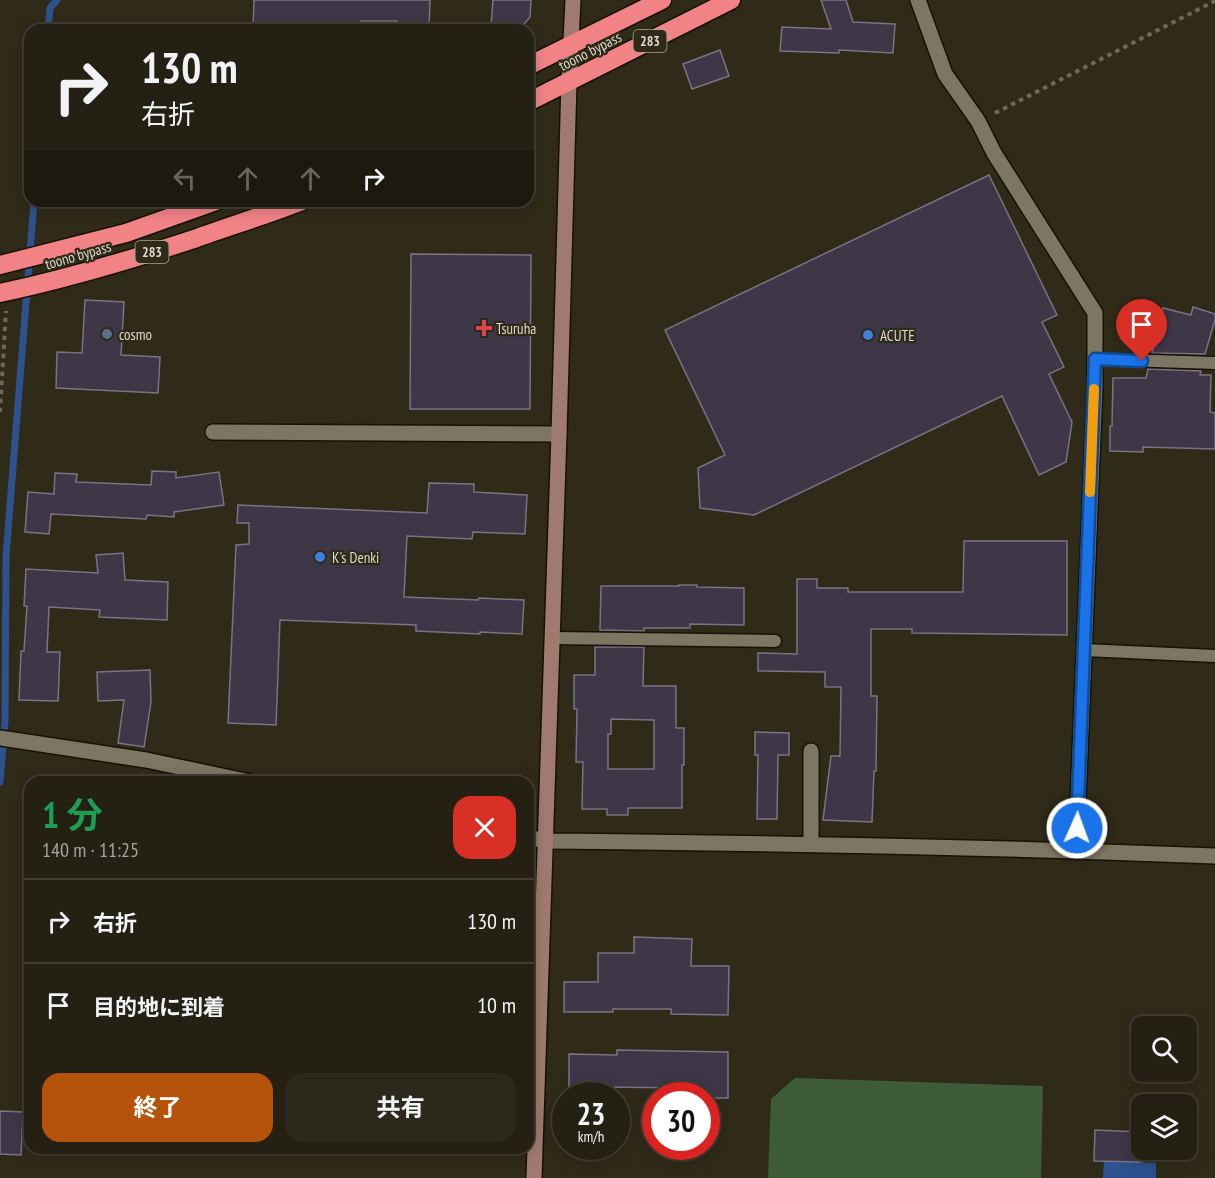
<!DOCTYPE html>
<html lang="ja">
<head>
<meta charset="utf-8">
<style>
	:root { --surface:#242013; --page:#2c281c; --text:#f1f3f6; --muted:#a3a3a0; --line:#413e33; --accent:#b45309 }
	body { margin:0; font-family:"PT Sans Narrow","Noto Sans JP",sans-serif; background:var(--page); color:var(--text); height:100vh; display:flex; flex-direction:column; font-size:22px; white-space:nowrap }
	* { box-sizing:border-box; margin:0 }
	p { font-size:20px; color:var(--muted) }
	.icon { flex:none; width:33px; height:33px; fill:none; stroke:currentColor; stroke-width:2; stroke-linecap:round; stroke-linejoin:round }
	.map { position:relative; flex:1; overflow:hidden }
	.details { position:absolute; left:24px; top:776px; width:510px; height:378px; display:flex; flex-direction:column; background:var(--surface); border-radius:18px; box-shadow:0 3px 15px #0003,0 0 0 2px var(--line) }
	.details>* { flex:none }
	.guide { position:absolute; left:24px; top:24px; width:510px; height:183px; border-radius:18px; box-shadow:0 3px 15px #0003,0 0 0 2px var(--line); background:#242013; color:var(--text); overflow:hidden }
	.controls { position:absolute; left:1131px; top:1016px; display:grid; gap:12px }
	.controls a { display:grid; place-items:center; width:66px; height:66px; border-radius:12px; background:var(--surface); box-shadow:0 3px 15px #0003,0 0 0 2px var(--line); font-size:30px }
	.speed { position:absolute; left:552px; top:1082px; display:flex; gap:12px; font-size:30px; font-weight:700; text-align:center }
	.speed>* { display:grid; place-content:center; width:78px; height:78px; border-radius:50%; background:var(--surface); box-shadow:0 3px 15px #0003,0 0 0 2px var(--line); line-height:1 }
	.speed small { font-size:15px; font-weight:400 }
	.speed .limit { border:9px solid #d22; background:#fff; color:#111 }
	.pin { position:absolute; display:grid; place-items:center; width:51px; height:51px; color:#fff; margin:-62px -26px; border-radius:50% 50% 50% 0; rotate:-45deg; box-shadow:0 0 6px #0007 }
	.pin .icon { rotate:45deg }
	.me { position:absolute; width:66px; margin:-33px; rotate:2deg; stroke-linejoin:round; filter:drop-shadow(0 0 4px #0008) }
	.turn { display:flex; align-items:center; gap:21px; height:126px; padding:0 18px; font-size:27px }
	.turn .icon { width:78px; height:78px; stroke-width:2.5 }
	.turn b { display:block; font-size:42px; line-height:51px }
	.lanes { display:flex; align-items:center; height:57px; padding:0 18px; background:#0003; justify-content:center; gap:30px; direction:ltr }
	.lanes .off { opacity:.35 }
	.round { display:grid; place-items:center; flex:none; width:63px; height:63px; border-radius:18px; background:var(--page) }
	.summary { display:flex; align-items:center; justify-content:space-between; height:102px; padding:0 18px }
	h1 { font-size:36px; font-weight:700; line-height:45px; color:#1e9e55 }
	.cta { display:flex; gap:12px; margin-top:auto; padding:12px 18px }
	.cta a { flex:1; height:69px; border-radius:18px; background:var(--accent); color:#fff; font-size:24px; font-weight:700; line-height:69px; text-align:center }
	.cta a+a { background:var(--page); color:var(--text) }
	ul { padding:0; list-style:none }
	li { display:flex; align-items:center; gap:18px; height:84px; padding:0 18px; border-top:2px solid var(--line) }
	li div { flex:1 }
	li b { display:block; font-size:22px }
	li em { font-style:normal }
	.map>svg:first-child { display:block }
</style>
</head>
<body>
<div class="map">
<svg width="1215" height="1178" viewBox="0 0 1215 1178">
	<rect width="100%" height="100%" fill="#302a19"/>
	<!-- green -->
	<path fill="#3e5c37" d="M795 1078 1043 1086 1041 1178H768L771 1099Z"/>
	<!-- water -->
	<path fill="#2e518f" d="M1104 1161 1156 1163V1178H1103Z"/>
	<g fill="none" stroke-linecap="round" stroke-linejoin="round">
		<!-- stream -->
		<g stroke="#2e518f" stroke-width="7">
			<path d="M48 30 50 8 57 0"/>
			<path d="M0 782 5 721 6 556 34 201"/>
		</g>
	</g>
	<!-- building -->
	<g fill="#3d3748" stroke="#797385" stroke-width="1.5" fill-rule="evenodd">
		<path d="M254 0H430L429 30H396L397 21H361L360 30H309L253 28Z"/>
		<path d="M493 0H531L530 17 519 30 491 27Z"/>
		<path d="M821 0H846L853 22 895 24 893 53 839 50V53L780 51 782 27 831 29Z"/>
		<path d="M720 50 729 76 692 89 683 64Z"/>
		<path d="M989 175 1057 315 1042 322 1064 367 1049 374 1072 422 1066 462 1039 475 1002 396 754 515 700 508 698 468 725 455 665 330Z"/>
		<path d="M411 254 531 255 530 409H410Z"/>
		<path d="M85 300 124 302 121 355 160 357 158 393 56 388 57 352 82 353Z"/>
		<path d="M1193 307 1215 314V320L1205 354 1152 353 1163 308 1191 315Z"/>
		<path d="M1148 369 1201 371 1200 375H1211L1210 412 1215 413V449L1143 447V452L1110 451V426H1112L1113 378H1146Z"/>
		<path d="M152 471 176 472V478L219 472 224 505 174 512V517L147 515 146 519 51 514 49 534 25 532 28 492 54 494 55 473 77 474 76 482 151 485Z"/>
		<path d="M429 483 474 484V492L527 495 525 534 473 532 472 539 407 536 404 597 478 600 479 598 524 600 522 634 480 632V634L416 631V625L280 620 276 725 228 723 236 545 249 544V523H237L238 505 427 513Z"/>
		<path d="M964 541H1067V635L912 633V629H871V696H877L876 771H874L872 822 823 820 831 756H840L841 687H825V672L758 671V653L797 654V579H817V588H848V592H963Z"/>
		<path d="M123 553 125 580 168 582 167 620 99 617 100 610 49 607 47 652H60L58 701 19 700 21 651H24L27 606H24L26 569 98 573 96 555Z"/>
		<path d="M679 585H697V587L744 588V625L690 624V628H644V631L600 630 601 586H679Z"/>
		<path d="M595 647H644L643 686H676V728H684V765H682V808H628V815H607V809H582L583 762H576L577 709H574V675H595ZM611 719 654 720V769H608V734H611Z"/>
		<path d="M150 670 151 702 144 747 118 743 124 700 98 701 97 672Z"/>
		<path d="M755 732 789 733V755H778L777 819H757L758 755H755Z"/>
		<path d="M634 937 692 939 691 966H729L728 1015 671 1014V1009H613V1012H564V982H598V953H634Z"/>
		<path d="M617 1050 728 1052V1098H706V1095H691V1088L603 1087V1092H569V1054L617 1055Z"/>
		<path d="M0 1111 23 1112 21 1155 0 1154Z"/>
		<path d="M1095 1130 1142 1132V1162L1094 1161Z"/>
	</g>
	<g fill="none" stroke-linecap="round" stroke-linejoin="round">
		<defs>
			<g id="lane">
				<path d="M1095 359 1215 363"/>
				<path d="M552 638 775 641"/>
				<path d="M1084 650 1215 656"/>
			</g>
			<g id="street">
				<path d="M918 0 945 74 978 121 994 153 1095 313V386L1076 850"/>
				<path d="M213 432 559 434"/>
				<path d="M0 738 146 760 250 782"/>
				<path d="M528 837 545 841C768 843 992 847 1215 856"/>
				<path d="M811 844V751"/>
			</g>
			<path id="secondary" d="M534 1178 559 434 569 82 573 0"/>
			<g id="highway">
				<path d="M528 66 662 0"/>
				<path d="M528 102 731 0"/>
				<path d="M0 265 126 233 216 201"/>
				<path d="M0 293C66 279 130 260 194 239 230 226 266 215 302 201"/>
			</g>
		</defs>
		<!-- lane casing -->
		<use href="#lane" stroke="#181204" stroke-width="15"/>
		<!-- street casing -->
		<use href="#street" stroke="#181204" stroke-width="18"/>
		<!-- secondary casing -->
		<use href="#secondary" stroke="#181204" stroke-width="18"/>
		<!-- highway casing -->
		<use href="#highway" stroke="#181204" stroke-width="21"/>
		<!-- path -->
		<g stroke="#6d685a" stroke-width="4" stroke-dasharray="4.5 4.5" stroke-linecap="butt">
			<path d="M995 113 1215 1"/>
			<path d="M0 412 6 311"/>
		</g>
		<!-- lane -->
		<use href="#lane" stroke="#7d7663" stroke-width="12"/>
		<!-- street -->
		<use href="#street" stroke="#7d7663" stroke-width="15"/>
		<!-- secondary -->
		<use href="#secondary" stroke="#a07a6e" stroke-width="15"/>
		<!-- highway -->
		<use href="#highway" stroke="#f18387" stroke-width="18"/>
	</g>
	<g fill="none" stroke-linecap="round" stroke-linejoin="round">
		<defs>
			<path id="route" d="M1077 828 1095 359 1142 361"/>
		</defs>
		<!-- route casing -->
		<use href="#route" stroke="#114b97" stroke-width="15"/>
		<!-- route -->
		<use href="#route" stroke="#1a73e8" stroke-width="10"/>
		<!-- slow -->
		<path stroke="#f59e0b" stroke-width="10" d="M1090 492 1094 389"/>
	</g>
	<!-- markers -->
	<path fill="#e0444e" stroke="#302a19" stroke-width="2" d="M481 319h6v6h6v6h-6v6h-6v-6h-6v-6h6z"/>
	<circle fill="#5c6f8a" stroke="#302a19" stroke-width="2" cx="107" cy="334" r="6"/>
	<g fill="#3f7fe0" stroke="#302a19" stroke-width="2">
		<circle cx="868" cy="335" r="6"/>
		<circle cx="320" cy="557" r="6"/>
	</g>
	<g text-anchor="middle" dominant-baseline="central" stroke-width="4.5" stroke-linejoin="round" paint-order="stroke">
		<!-- shield labels -->
		<g fill="#302a19" stroke="#a9a598" stroke-width="1.5">
			<rect x="633.5" y="30" width="33" height="22" rx="4.5"/>
			<rect x="135.5" y="241" width="33" height="22" rx="4.5"/>
		</g>
		<g font-size="14" font-weight="bold" fill="#dddacf">
			<text x="650" y="41">283</text>
			<text x="152" y="252">283</text>
		</g>
		<!-- street labels -->
		<g font-size="15" fill="#dddacf" stroke="#302a19">
			<text transform="translate(590 51) rotate(-27)">toono bypass</text>
			<text transform="translate(78 255) rotate(-16)">toono bypass</text>
		</g>
		<!-- poi labels -->
		<g font-size="15" fill="#dddacf" stroke="#302a19" text-anchor="start">
			<text x="496" y="328">Tsuruha</text>
			<text x="119" y="334">cosmo</text>
			<text x="880" y="335">ACUTE</text>
			<text x="332" y="557">K's Denki</text>
		</g>
	</g>
</svg>
<div class="controls">
<a><svg class="icon" aria-label="search" viewBox="0 0 24 24"><circle cx="10" cy="10" r="6"/><path d="M15 15l6 6"/></svg></a>
<a><svg class="icon" aria-label="layers" viewBox="0 0 24 24"><path d="M12 4l9 5-9 5-9-5zM3 14l9 5 9-5"/></svg></a>
</div>
<div class="speed"><div>23<small>km/h</small></div><div class="limit">30</div></div>
<div class="pin" style="left:1142px;top:361px;background:#d93025"><svg class="icon" aria-label="arrive" viewBox="0 0 24 24"><path d="M6 21V4h12l-3 4 3 4H6"/></svg></div>
<svg class="me" style="left:1077px;top:828px" viewBox="-20 -20 40 40"><circle r="17" fill="#1a73e8" stroke="#fff" stroke-width="3"/><path d="M0-11L8 9 0 5-8 9z" fill="#fff"/></svg>
<div class="guide">
<div class="turn"><svg class="icon" aria-label="right" viewBox="0 0 24 24"><path d="M7 20v-9h11M14 6l5 5-5 5"/></svg><div><b>130 m</b>右折</div></div>
<div class="lanes"><svg class="icon off" aria-label="left" viewBox="0 0 24 24"><path d="M17 20v-9H6M10 6l-5 5 5 5"/></svg><svg class="icon off" aria-label="ahead" viewBox="0 0 24 24"><path d="M12 20V5M6 11l6-6 6 6"/></svg><svg class="icon off" aria-label="ahead" viewBox="0 0 24 24"><path d="M12 20V5M6 11l6-6 6 6"/></svg><svg class="icon" aria-label="right" viewBox="0 0 24 24"><path d="M7 20v-9h11M14 6l5 5-5 5"/></svg></div>
</div>
<section class="details">
<div class="summary"><div><h1>1 分</h1><p>140 m · 11:25</p></div><a class="round" style="background:#d93025;color:#fff"><svg class="icon" aria-label="close" viewBox="0 0 24 24"><path d="M6 6l12 12M18 6L6 18"/></svg></a></div>
<ul>
<li><svg class="icon" aria-label="right" viewBox="0 0 24 24"><path d="M7 20v-9h11M14 6l5 5-5 5"/></svg><div><b>右折</b></div><em>130 m</em></li>
<li><svg class="icon" aria-label="arrive" viewBox="0 0 24 24"><path d="M6 21V4h12l-3 4 3 4H6"/></svg><div><b>目的地に到着</b></div><em>10 m</em></li>
</ul>
<div class="cta"><a>終了</a><a>共有</a></div>
</section>
</div>
</body>
</html>
